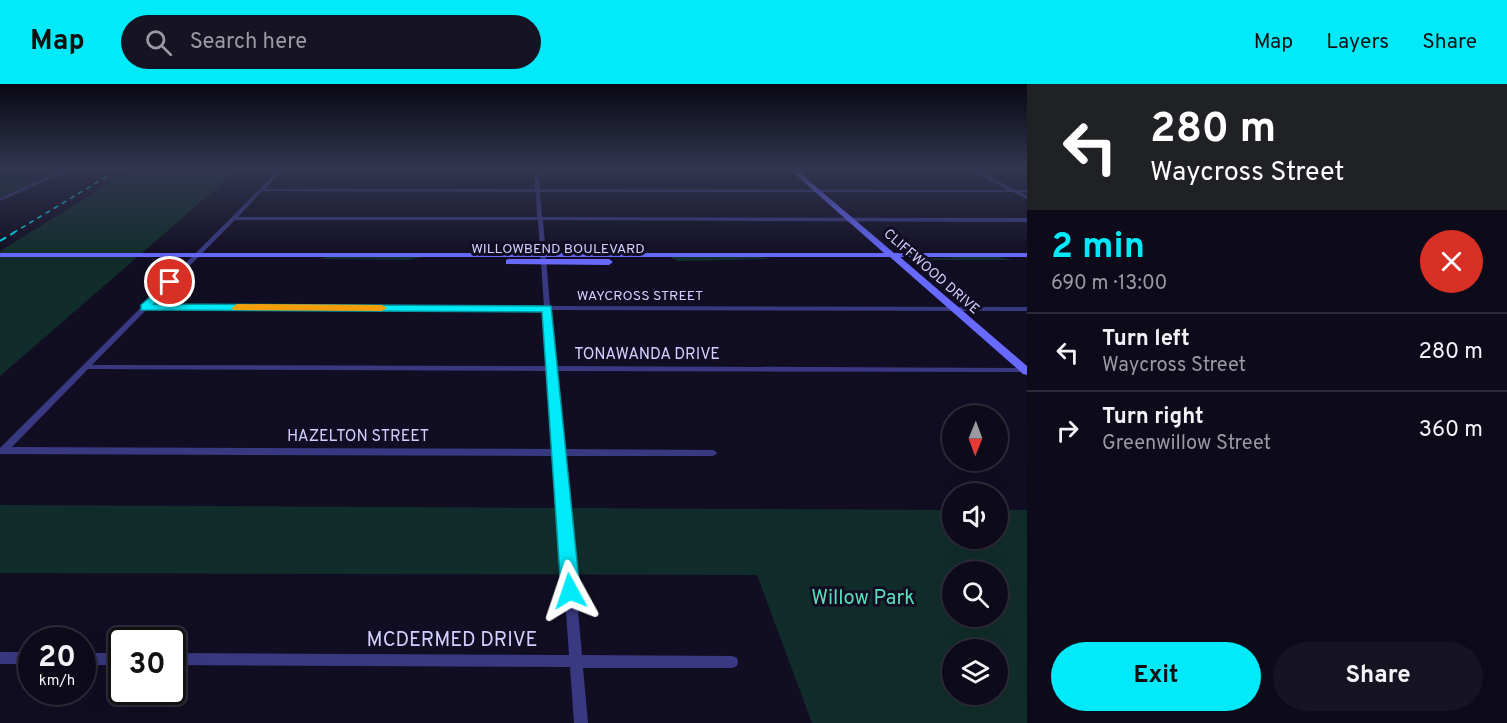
<!DOCTYPE html>
<html lang="en">
<head>
<meta charset="utf-8">
<style>
	:root { --surface:#0d0a1a; --page:#161323; --text:#f1f3f6; --muted:#9a9aa2; --line:#2d2b39; --accent:#01eafa }
	body { margin:0; font-family:Overpass,sans-serif; background:var(--page); color:var(--text); height:100vh; display:flex; flex-direction:column; font-size:22px; white-space:nowrap }
	* { box-sizing:border-box; margin:0 }
	p { font-size:20px; color:var(--muted) }
	.icon { flex:none; width:33px; height:33px; fill:none; stroke:currentColor; stroke-width:2; stroke-linecap:round; stroke-linejoin:round }
	.map { position:relative; flex:1; overflow:hidden }
	.side { display:flex; flex-direction:column; background:var(--surface); width:480px }
	.side>* { flex:none }
	.banner { background:#202124; color:#fff; overflow:hidden }
	.needle { width:39px; rotate:181deg }
	.controls { position:absolute; left:942px; top:321px; display:grid; gap:12px }
	.controls a { display:grid; place-items:center; width:66px; height:66px; border-radius:50%; background:var(--surface); box-shadow:0 6px 24px #0002,0 0 0 2px var(--line); font-size:30px }
	.speed { position:absolute; left:18px; top:543px; display:flex; gap:12px; font-size:30px; font-weight:700; text-align:center }
	.speed>* { display:grid; place-content:center; width:78px; height:78px; border-radius:50%; background:var(--surface); box-shadow:0 6px 24px #0002,0 0 0 2px var(--line); line-height:1 }
	.speed small { font-size:15px; font-weight:400 }
	.speed .limit { border:3px solid #111; border-radius:9px; background:#fff; color:#111 }
	.pin { position:absolute; display:grid; place-items:center; width:51px; height:51px; color:#fff; margin:-26px; border:3px solid #fff; border-radius:50%; box-shadow:0 2px 6px #0007 }
	.me { position:absolute; width:66px; margin:-33px; rotate:355deg; stroke-linejoin:round; filter:drop-shadow(0 0 4px #0008) }
	.turn { display:flex; align-items:center; gap:21px; height:126px; padding:0 24px; font-size:27px }
	.turn .icon { width:78px; height:78px; stroke-width:2.5 }
	.turn b { display:block; font-size:42px; line-height:51px }
	.round { display:grid; place-items:center; flex:none; width:63px; height:63px; border-radius:32px; background:var(--page) }
	.overview { display:flex; align-items:center; justify-content:space-between; height:102px; padding:0 24px }
	h1 { font-size:36px; font-weight:700; line-height:45px; color:var(--accent) }
	.button { display:flex; gap:12px; margin-top:auto; padding:12px 24px }
	.button a { flex:1; height:69px; border-radius:36px; background:var(--accent); color:#111; font-size:24px; font-weight:700; line-height:69px; text-align:center }
	.button a+a { background:var(--page); color:var(--text) }
	ul { padding:0; list-style:none }
	li { display:flex; align-items:center; gap:18px; height:78px; padding:0 24px; border-top:2px solid var(--line) }
	li div { flex:1 }
	li b { display:block; font-size:22px }
	li em { font-style:normal }
	header { display:flex; align-items:center; gap:36px; box-sizing:border-box; height:84px; padding:0 30px; background:var(--accent); color:#111 }
	header strong { font-size:28px }
	nav { display:flex; gap:33px; margin-inline-start:auto; font-size:21px }
	.search { width:420px; height:54px; background:var(--page); display:flex; align-items:center; gap:15px; box-sizing:border-box; padding:0 21px; border-radius:33px; color:var(--muted); font-size:22px }
	main { display:flex; flex:1; min-height:0 }
	.map>svg:first-child { display:block }
</style>
</head>
<body>
<header>
<strong>Map</strong>
<div class="search"><svg class="icon" aria-label="search" viewBox="0 0 24 24"><circle cx="10" cy="10" r="6"/><path d="M15 15l6 6"/></svg>Search here</div>
<nav><a>Map</a><a>Layers</a><a>Share</a></nav>
</header>
<main>
<div class="map">
<svg width="1027" height="639" viewBox="0 0 1027 639">
	<rect width="100%" height="100%" fill="#110e23"/>
	<!-- green -->
	<g fill="#112d2b" fill-rule="evenodd">
		<path d="M134 84H240L0 292V167Z"/>
		<path d="M0 97H40L0 113Z"/>
		<path d="M332 171 414 172 423 173 409 176 319 175Z"/>
		<path d="M678 172 761 173 772 175 679 177 670 174Z"/>
		<path d="M959 173H997L1014 176H910Z"/>
		<path d="M0 421 952 426V454H998V426H1027V639H812L757 491 0 489ZM952 488H998V532H952ZM952 566H998V610H952Z"/>
	</g>
	<g fill="none" stroke-linecap="round" stroke-linejoin="round">
		<!-- street -->
		<g fill="#393982" fill-rule="evenodd">
			<path d="M0 84H74L0 117V114L63 86H0Z"/>
			<path d="M281 84H285L265 105H535L534 84H538L540 105 1008 106 970 85H878L876 84H1027V85H976L1015 106H1027V108H1020L1027 112V115L1013 108H540L542 133 1027 134V138L543 136 550 222 1027 223V227L551 226 556 282 1027 284V288L556 287 563 365 712 366 715 367 717 369 715 371 712 372H564L582 571 732 572 737 574 738 578 737 582 732 584H583L588 639H574L570 583 172 581V569L569 571 555 372 0 370V364ZM262 107 536 108 537 133H238ZM235 136H538L544 222 151 221ZM147 225 544 226 548 282 92 281ZM88 285 549 287 554 365 12 363Z"/>
			<rect x="0" y="568" width="32" height="12"/>
			<rect x="82" y="569" width="40" height="12"/>
		</g>
		<!-- secondary -->
		<g fill="#6769ff" fill-rule="evenodd">
			<path d="M788 84H794L894 169H1027V173H900L1027 282V291L1023 290 890 173H0V169H884Z"/>
			<path d="M509 175H609L613 178 609 181 506 180V176Z"/>
		</g>
		<!-- rail-far1 -->
		<path stroke="#01eafa" stroke-width="1.5" stroke-dasharray="5 4.5" stroke-linecap="butt" d="M13 149 121 84"/>
		<!-- rail -->
		<path stroke="#01eafa" stroke-width="2" stroke-dasharray="7 5" stroke-linecap="butt" d="M0 157 15 148"/>
	</g>
	<!-- sky -->
	<linearGradient id="sky" x2="0" y2="1"><stop stop-color="#090813"/><stop offset="0.49" stop-color="#323650"/><stop offset="1" stop-color="#323650" stop-opacity="0"/></linearGradient>
	<rect width="1027" height="173" fill="url(#sky)"/>
	<!-- route -->
	<path fill="#01eafa" stroke="#0198a2" stroke-width="1.5" d="M170 195 175 198 154 220 551 222 580 507 577 514 570 516 564 514 561 507 542 228 141 226V221Z"/>
	<!-- slow -->
	<path fill="#f59e0b" d="M237 220 382 221 387 224 382 227 233 226 232 224Z"/>
	<g text-anchor="middle" dominant-baseline="central" stroke-width="6" stroke-linejoin="round" paint-order="stroke">
		<!-- far-street labels -->
		<g font-size="14" fill="#d3d0ff" stroke="#110e23">
			<text x="558" y="165">WILLOWBEND BOULEVARD</text>
			<text transform="translate(931 188) rotate(41)">CLIFFWOOD DRIVE</text>
			<text x="640" y="212">WAYCROSS STREET</text>
		</g>
		<!-- street labels -->
		<g font-size="16" fill="#d3d0ff" stroke="#110e23">
			<text x="647" y="271">TONAWANDA DRIVE</text>
			<text x="358" y="353">HAZELTON STREET</text>
		</g>
		<!-- near-park labels -->
		<g font-size="20" fill="#5cdfb9" stroke="#110e23">
			<text x="863" y="515">Willow Park</text>
		</g>
		<!-- near-street labels -->
		<g font-size="20" fill="#d3d0ff" stroke="#110e23">
			<text x="452" y="557">MCDERMED DRIVE</text>
		</g>
	</g>
</svg>
<div class="controls">
<a><svg class="needle" viewBox="-14 -14 28 28"><path d="M0-13l5 13h-10z" fill="#e53935"/><path d="M0 13l5-13h-10z" fill="#9a9aa2"/></svg></a>
<a><svg class="icon" aria-label="sound" viewBox="0 0 24 24"><path d="M4 9h4l5-4v14l-5-4H4zM17 9q2 3 0 6"/></svg></a>
<a><svg class="icon" aria-label="search" viewBox="0 0 24 24"><circle cx="10" cy="10" r="6"/><path d="M15 15l6 6"/></svg></a>
<a><svg class="icon" aria-label="layers" viewBox="0 0 24 24"><path d="M12 4l9 5-9 5-9-5zM3 14l9 5 9-5"/></svg></a>
</div>
<div class="speed"><div>20<small>km/h</small></div><div class="limit">30</div></div>
<div class="pin" style="left:170px;top:198px;background:#d93025"><svg class="icon" aria-label="arrive" viewBox="0 0 24 24"><path d="M6 21V4h12l-3 4 3 4H6"/></svg></div>
<svg class="me" style="left:570px;top:507px" viewBox="-20 -20 40 40"><path d="M0-17L14 15 0 8-14 15z" fill="#01eafa" stroke="#fff" stroke-width="4"/></svg>
</div>
<section class="side">
<div class="banner">
<div class="turn"><svg class="icon" aria-label="left" viewBox="0 0 24 24"><path d="M17 20v-9H6M10 6l-5 5 5 5"/></svg><div><b>280 m</b>Waycross Street</div></div>
</div>
<div class="overview"><div><h1>2 min</h1><p>690 m · 13:00</p></div><a class="round" style="background:#d93025;color:#fff"><svg class="icon" aria-label="close" viewBox="0 0 24 24"><path d="M6 6l12 12M18 6L6 18"/></svg></a></div>
<ul>
<li><svg class="icon" aria-label="left" viewBox="0 0 24 24"><path d="M17 20v-9H6M10 6l-5 5 5 5"/></svg><div><b>Turn left</b><p>Waycross Street</p></div><em>280 m</em></li>
<li><svg class="icon" aria-label="right" viewBox="0 0 24 24"><path d="M7 20v-9h11M14 6l5 5-5 5"/></svg><div><b>Turn right</b><p>Greenwillow Street</p></div><em>360 m</em></li>
</ul>
<div class="button"><a>Exit</a><a>Share</a></div>
</section>
</main>
</body>
</html>
